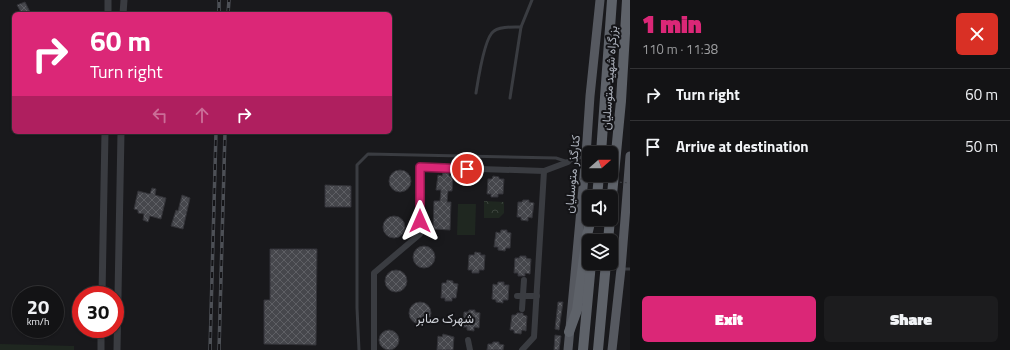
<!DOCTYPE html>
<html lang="en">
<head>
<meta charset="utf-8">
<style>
	:root { --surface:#131315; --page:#1c1c1e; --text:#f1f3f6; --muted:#9d9ea0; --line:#323234; --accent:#db2777 }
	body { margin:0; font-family:"Titillium Web",Vazirmatn,sans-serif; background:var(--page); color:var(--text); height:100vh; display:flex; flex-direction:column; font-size:15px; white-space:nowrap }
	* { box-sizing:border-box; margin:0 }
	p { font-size:13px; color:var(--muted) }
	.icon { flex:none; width:22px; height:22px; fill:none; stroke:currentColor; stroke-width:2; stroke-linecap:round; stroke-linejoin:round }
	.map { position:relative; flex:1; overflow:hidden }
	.side { display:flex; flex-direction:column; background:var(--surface); width:380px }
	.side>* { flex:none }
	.hud { position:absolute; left:12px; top:12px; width:380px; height:122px; border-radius:6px; box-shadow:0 1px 3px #0004,0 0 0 1px var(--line); background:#db2777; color:#fff; overflow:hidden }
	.needle { width:26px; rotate:69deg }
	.controls { position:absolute; left:582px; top:146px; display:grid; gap:8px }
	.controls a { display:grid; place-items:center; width:36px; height:36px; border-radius:6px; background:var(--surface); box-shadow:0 1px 3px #0004,0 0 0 1px var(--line); font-size:20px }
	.speed { position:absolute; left:12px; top:286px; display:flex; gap:8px; font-size:20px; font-weight:700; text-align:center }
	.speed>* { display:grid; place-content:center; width:52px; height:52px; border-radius:50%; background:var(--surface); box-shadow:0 1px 3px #0004,0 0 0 1px var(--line); line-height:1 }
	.speed small { font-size:10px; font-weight:400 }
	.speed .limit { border:6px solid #d22; background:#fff; color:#111 }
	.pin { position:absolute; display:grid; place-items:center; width:34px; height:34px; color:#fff; margin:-17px; border:2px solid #fff; border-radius:50%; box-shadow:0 1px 4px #0007 }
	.me { position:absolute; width:44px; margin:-22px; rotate:0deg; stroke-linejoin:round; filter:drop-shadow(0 0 3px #0008) }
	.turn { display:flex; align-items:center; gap:14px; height:84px; padding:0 12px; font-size:18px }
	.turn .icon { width:52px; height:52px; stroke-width:2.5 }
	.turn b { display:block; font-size:28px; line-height:34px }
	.lanes { display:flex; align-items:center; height:38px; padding:0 12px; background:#0003; justify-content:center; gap:20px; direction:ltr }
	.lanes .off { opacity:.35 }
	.round { display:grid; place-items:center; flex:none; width:42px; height:42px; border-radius:6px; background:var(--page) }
	.overview { display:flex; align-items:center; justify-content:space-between; height:68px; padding:0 12px }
	h1 { font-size:24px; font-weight:800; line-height:30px; color:var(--accent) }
	.primary-button { display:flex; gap:8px; margin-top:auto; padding:8px 12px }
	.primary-button a { flex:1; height:46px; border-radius:6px; background:var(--accent); color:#fff; font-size:16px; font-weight:800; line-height:46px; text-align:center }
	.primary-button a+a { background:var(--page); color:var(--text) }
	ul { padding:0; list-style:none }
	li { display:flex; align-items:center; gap:12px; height:52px; padding:0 12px; border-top:1px solid var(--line) }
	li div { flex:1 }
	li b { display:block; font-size:15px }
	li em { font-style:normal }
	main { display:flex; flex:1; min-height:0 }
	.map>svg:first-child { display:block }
</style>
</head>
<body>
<main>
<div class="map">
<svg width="630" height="350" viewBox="0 0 630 350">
	<defs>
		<pattern id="park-crowns" width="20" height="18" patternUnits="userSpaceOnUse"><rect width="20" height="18" fill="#1f2720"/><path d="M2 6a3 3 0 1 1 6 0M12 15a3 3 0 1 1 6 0" fill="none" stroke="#3d443e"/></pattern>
		<pattern id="building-cross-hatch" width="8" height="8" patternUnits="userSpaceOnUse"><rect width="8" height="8" fill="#46474c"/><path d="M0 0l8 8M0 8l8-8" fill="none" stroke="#5e5f64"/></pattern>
	</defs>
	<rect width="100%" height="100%" fill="#19191c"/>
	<!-- grass -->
	<g fill="#1f2720">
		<path d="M458 204H476L475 235H457Z"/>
		<path d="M0 344 74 346V350H0Z"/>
	</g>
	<!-- park -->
	<path fill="url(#park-crowns)" d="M484 201 504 202V213L499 218H484Z"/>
	<!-- building -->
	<g fill="url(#building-cross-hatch)" stroke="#333338">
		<path d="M25 2 31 14H22L17 5Z"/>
		<circle cx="400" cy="181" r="11"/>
		<path d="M443 173H449V176H453L452 191H448L447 202H451L450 230 433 229 434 201H440L441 190H436L438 175 442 176Z"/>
		<path d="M493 176 499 177V179H504L503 194H498V197H491V194H487L488 179H492Z"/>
		<path d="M325 185 351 186V207H325Z"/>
		<path d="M152 188 156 189 155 195 166 198 161 219 150 216 148 222 143 220 144 214 138 213V210L134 209 138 191 150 194Z"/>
		<path d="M182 195 190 198 183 229 171 226 176 210 178 211Z"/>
		<path d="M523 200H529V202L534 203 532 218 528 217V221L521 220V217H517L518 202H522Z"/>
		<circle cx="394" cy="227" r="11"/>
		<path d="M501 230H507V232L511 233 510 248H506L505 251 498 250V247H494L496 232 500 233Z"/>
		<circle cx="424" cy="257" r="11"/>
		<path d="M270 249H317L316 345 264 344V300H270Z"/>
		<path d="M475 252 481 253 480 255H485L484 270H479V273H472V270H468L469 255H474Z"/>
		<path d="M520 256H526V258L531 259 530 274 525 273V276H518V273H514L515 258H519Z"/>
		<circle cx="396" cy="281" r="11"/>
		<path d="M447 280 453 281V283L458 284 456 298H452V301H445V298H441L442 283H446Z"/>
		<path d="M498 282H504V285H509L508 300H503V303L496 302V300L492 299 493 284 497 285Z"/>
		<path d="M558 302H563L559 330 555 329Z"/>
		<circle cx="420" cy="313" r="11"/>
		<path d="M469 310H475V312L480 313 479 328 474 327V331L467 330V327H463L464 312H468Z"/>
		<path d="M517 313H523V315L527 316 526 331 522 330 521 334 514 333V330H510L512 315H516Z"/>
		<circle cx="389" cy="340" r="10"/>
		<path d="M443 334 454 337 453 350H437L438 336 442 337Z"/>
		<path d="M555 335 561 336 559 350H554Z"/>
		<path d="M493 342H499V344L504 345 503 350H487L488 344H492Z"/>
	</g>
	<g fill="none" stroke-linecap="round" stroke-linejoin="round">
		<!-- service -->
		<g stroke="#3a3c41" stroke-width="3">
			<path d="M476 93C478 81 484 37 494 31 501 26 513 27 521 27"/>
			<path d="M510 98 521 27 532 0"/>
			<path d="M623 269H630"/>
			<path d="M359 350 357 308V165L368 154 556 158 568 162 585 156"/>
		</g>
		<!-- minor -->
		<g stroke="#3a3c41" stroke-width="6">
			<path d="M517 296H537"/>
			<path d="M522 309 524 280"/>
			<path d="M468 340 470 350"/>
			<path d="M374 350V273L420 234V167L544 171 568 162"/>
			<path d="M522 350 534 337 544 171"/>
		</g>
		<!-- tertiary -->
		<g stroke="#3a3c41" stroke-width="7">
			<path d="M108 14V0"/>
			<path d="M123 14 124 0"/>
			<path d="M102 295 105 132"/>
			<path d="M101 350V329"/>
			<path d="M117 350 121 132"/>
		</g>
		<!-- primary -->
		<g stroke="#565960" stroke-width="9">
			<path d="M568 350 586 155 590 96 600 0"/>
			<path d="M612 350 621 269 630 156"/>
		</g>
		<!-- trunk -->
		<g stroke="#5e6269" stroke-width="10">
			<path d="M601 153 612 0"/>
			<path d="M597 197 599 175"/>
			<path d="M611 205 621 101 627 0"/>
			<path d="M608 241 610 219"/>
			<path d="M569 332 577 310 587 235 591 219"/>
			<path d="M583 350 591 263"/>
			<path d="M598 350 606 263"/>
		</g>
		<defs>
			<g id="rail">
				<path d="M219 14V0"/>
				<path d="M228 14 229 0"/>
				<path d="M210 350 216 132"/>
				<path d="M219 350 225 132"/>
			</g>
		</defs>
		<!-- rail casing -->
		<use href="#rail" stroke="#4d5056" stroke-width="3.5"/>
		<!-- rail -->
		<use href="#rail" stroke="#141417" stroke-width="2" stroke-dasharray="6" stroke-linecap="butt"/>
		<!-- path-bridge -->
		<path stroke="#404348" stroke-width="1" stroke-dasharray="2 3" stroke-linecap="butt" d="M580 179 630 183"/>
	</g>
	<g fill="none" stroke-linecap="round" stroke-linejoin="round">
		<defs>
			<path id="route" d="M420 221V167L467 169"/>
		</defs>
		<!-- route casing -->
		<use href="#route" stroke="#8e194d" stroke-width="10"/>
		<!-- route -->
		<use href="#route" stroke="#db2777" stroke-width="7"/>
	</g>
	<g text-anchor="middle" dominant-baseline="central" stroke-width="4" stroke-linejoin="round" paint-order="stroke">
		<!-- street labels -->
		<g font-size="12" fill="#acb1bb" stroke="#141417">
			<text transform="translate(609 78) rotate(-86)">بزرگراه شهید متوسلیان</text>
			<text transform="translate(572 174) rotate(-85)">کنارگذر متوسلیان</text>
		</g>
		<!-- neighbourhood labels -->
		<g font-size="13" fill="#cdd0d7" stroke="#141417">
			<text x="445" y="318">شهرک صابر</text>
		</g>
	</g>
</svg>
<div class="controls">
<a><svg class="needle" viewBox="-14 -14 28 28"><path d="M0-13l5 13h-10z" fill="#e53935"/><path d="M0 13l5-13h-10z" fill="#9d9ea0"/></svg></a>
<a><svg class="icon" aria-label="sound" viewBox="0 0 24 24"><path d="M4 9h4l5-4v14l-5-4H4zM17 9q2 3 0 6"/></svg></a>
<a><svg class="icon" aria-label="layers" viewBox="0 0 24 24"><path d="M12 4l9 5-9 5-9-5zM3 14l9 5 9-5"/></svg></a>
</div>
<div class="speed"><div>20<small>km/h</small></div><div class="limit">30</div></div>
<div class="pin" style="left:467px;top:169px;background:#d93025"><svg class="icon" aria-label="arrive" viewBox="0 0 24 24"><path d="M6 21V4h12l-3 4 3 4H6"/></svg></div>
<svg class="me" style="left:420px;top:221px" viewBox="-20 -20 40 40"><path d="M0-17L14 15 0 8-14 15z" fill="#db2777" stroke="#fff" stroke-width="4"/></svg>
<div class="hud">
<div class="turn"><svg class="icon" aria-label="right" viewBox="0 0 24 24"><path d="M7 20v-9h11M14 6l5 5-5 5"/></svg><div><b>60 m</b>Turn right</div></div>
<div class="lanes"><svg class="icon off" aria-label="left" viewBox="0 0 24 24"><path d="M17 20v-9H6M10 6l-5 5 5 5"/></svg><svg class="icon off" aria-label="ahead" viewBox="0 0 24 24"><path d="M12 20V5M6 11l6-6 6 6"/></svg><svg class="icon" aria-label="right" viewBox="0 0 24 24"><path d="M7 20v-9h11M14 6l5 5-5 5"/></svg></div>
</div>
</div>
<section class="side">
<div class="overview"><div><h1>1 min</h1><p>110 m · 11:38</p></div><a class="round" style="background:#d93025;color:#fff"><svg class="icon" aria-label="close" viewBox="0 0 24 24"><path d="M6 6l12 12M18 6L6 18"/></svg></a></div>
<ul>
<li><svg class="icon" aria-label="right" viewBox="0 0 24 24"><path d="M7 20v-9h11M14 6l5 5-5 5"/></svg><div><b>Turn right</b></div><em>60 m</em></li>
<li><svg class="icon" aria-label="arrive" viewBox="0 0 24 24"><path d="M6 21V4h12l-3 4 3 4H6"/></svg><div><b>Arrive at destination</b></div><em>50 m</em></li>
</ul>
<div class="primary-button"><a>Exit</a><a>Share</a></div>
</section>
</main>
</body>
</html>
